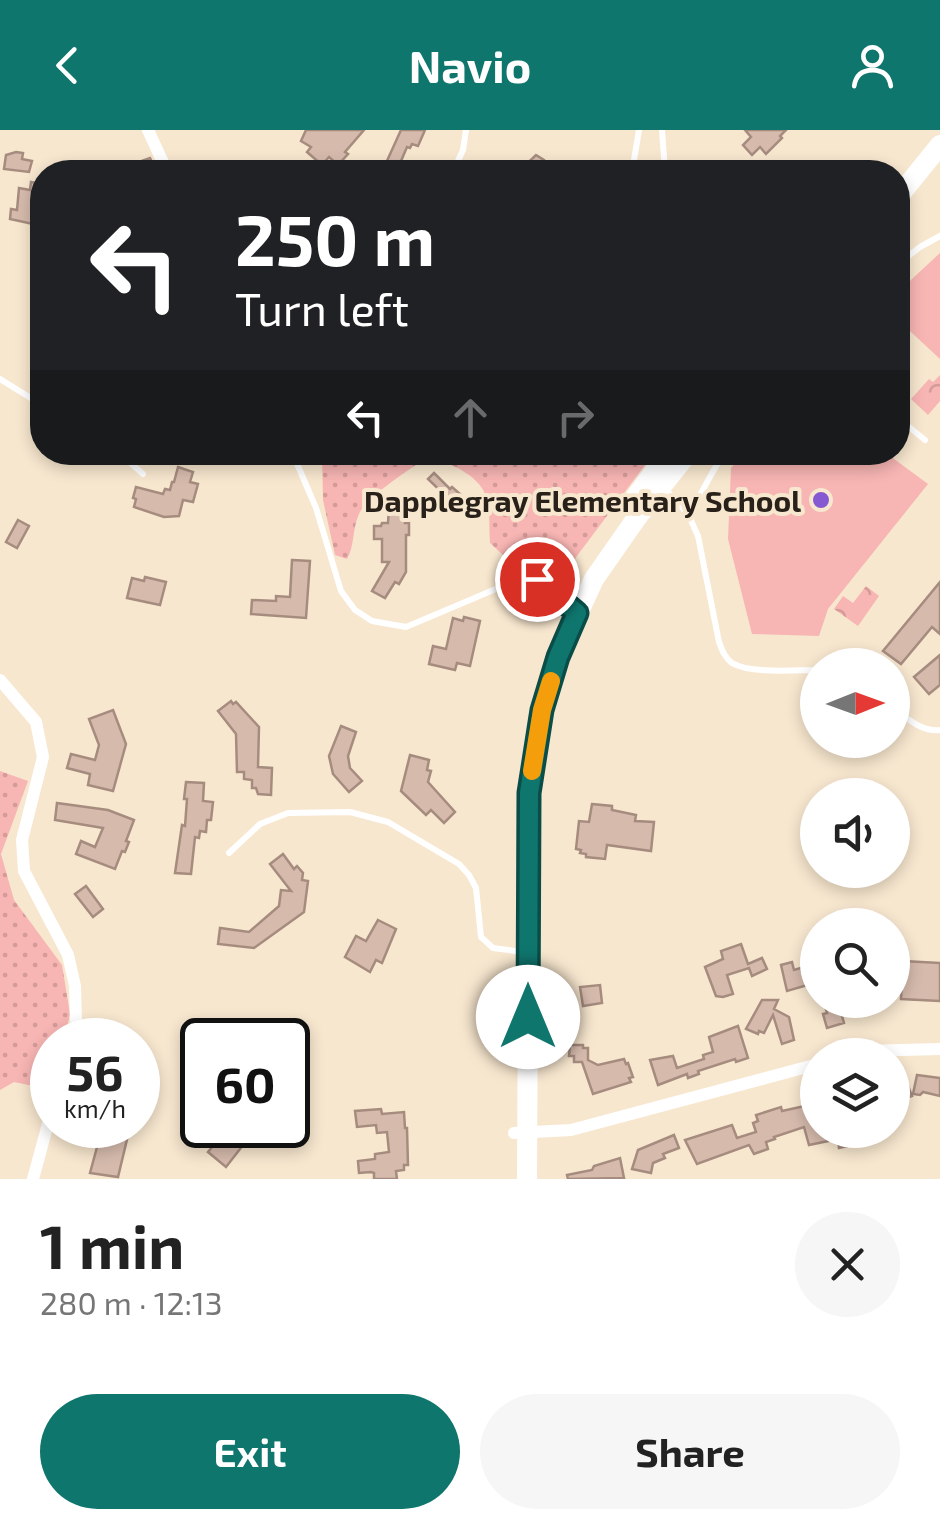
<!DOCTYPE html>
<html lang="en">
<head>
<meta charset="utf-8">
<style>
	:root { --surface:#fff; --page:#f6f6f6; --text:#222; --muted:#767676; --accent:#0f766e }
	body { margin:0; font-family:"Exo 2",sans-serif; background:var(--page); color:var(--text); height:100vh; display:flex; flex-direction:column; font-size:38px; white-space:nowrap }
	* { box-sizing:border-box; margin:0 }
	p { font-size:32px; color:var(--muted) }
	.icon { flex:none; width:55px; height:55px; fill:none; stroke:currentColor; stroke-width:2; stroke-linecap:round; stroke-linejoin:round }
	.map { position:relative; height:1049px; overflow:hidden }
	.sheet { display:flex; flex-direction:column; background:var(--surface); flex:1 }
	.sheet>* { flex:none }
	.banner { position:absolute; left:30px; top:30px; width:880px; height:305px; border-radius:40px; box-shadow:0 5px 15px #0003; background:#202124; color:#fff; overflow:hidden }
	.needle { width:65px; rotate:89deg }
	.buttons { position:absolute; left:800px; top:518px; display:grid; gap:20px }
	.buttons a { display:grid; place-items:center; width:110px; height:110px; border-radius:50%; background:var(--surface); box-shadow:0 5px 15px #0003; font-size:50px }
	.speed { position:absolute; left:30px; top:888px; display:flex; gap:20px; font-size:50px; font-weight:700; text-align:center }
	.speed>* { display:grid; place-content:center; width:130px; height:130px; border-radius:50%; background:var(--surface); box-shadow:0 5px 15px #0003; line-height:1 }
	.speed small { font-size:25px; font-weight:400 }
	.speed .limit { border:5px solid #111; border-radius:15px; background:#fff; color:#111 }
	.pin { position:absolute; display:grid; place-items:center; width:85px; height:85px; color:#fff; margin:-42px; border:5px solid #fff; border-radius:50%; box-shadow:0 2px 10px #0007 }
	.me { position:absolute; width:110px; margin:-55px; rotate:0deg; stroke-linejoin:round; filter:drop-shadow(0 0 8px #0008) }
	.turn { display:flex; align-items:center; gap:35px; height:210px; padding:0 40px; font-size:45px }
	.turn .icon { width:130px; height:130px; stroke-width:2.5 }
	.turn b { display:block; font-size:70px; line-height:85px }
	.lanes { display:flex; align-items:center; height:95px; padding:0 40px; background:#0003; justify-content:center; gap:50px; direction:ltr }
	.lanes .off { opacity:.35 }
	.round { display:grid; place-items:center; flex:none; width:105px; height:105px; border-radius:52px; background:var(--page) }
	.overview { display:flex; align-items:center; justify-content:space-between; height:170px; padding:0 40px }
	h1 { font-size:60px; font-weight:700; line-height:75px }
	.primary-button { display:flex; gap:20px; margin-top:auto; padding:20px 40px }
	.primary-button a { flex:1; height:115px; border-radius:60px; background:var(--accent); color:#fff; font-size:40px; font-weight:700; line-height:115px; text-align:center }
	.primary-button a+a { background:var(--page); color:var(--text) }
	header { display:flex; justify-content:space-between; align-items:center; height:130px; padding:0 40px; background:var(--accent); color:#fff; font-size:45px; font-weight:700 }
	.map>svg:first-child { display:block }
</style>
</head>
<body>
<header><svg class="icon" aria-label="back" viewBox="0 0 24 24"><path d="M15 5l-7 7 7 7"/></svg>Navio<svg class="icon" aria-label="person" viewBox="0 0 24 24"><circle cx="12" cy="8" r="4"/><path d="M4 21q1-7 8-7t8 7"/></svg></header>
<div class="map">
<svg width="940" height="1049" viewBox="0 0 940 1049">
	<defs>
		<pattern id="grass-dots" width="8" height="8" patternUnits="userSpaceOnUse" patternTransform="scale(2.5)"><rect width="8" height="8" fill="#f7b5b3"/><path d="M2 2h.1M6 6h.1" fill="none" stroke="#d49b99" stroke-width="1.8" stroke-linecap="round"/></pattern>
		<pattern id="park-crowns" width="20" height="18" patternUnits="userSpaceOnUse" patternTransform="scale(2.5)"><rect width="20" height="18" fill="#f7b5b3"/><path d="M2 6a3 3 0 1 1 6 0M12 15a3 3 0 1 1 6 0" fill="none" stroke="#d49b99"/></pattern>
	</defs>
	<rect width="100%" height="100%" fill="#f8e7cf"/>
	<!-- grass -->
	<g fill="url(#grass-dots)">
		<path d="M322 323V322L654 323 559 450 543 439 504 426 490 413C489 400 490 385 488 372 482 345 450 332 426 328 409 340 366 367 359 384 352 399 355 415 347 429L335 425 323 370Z"/>
		<path d="M0 641 28 651 1 724 14 770 62 835 70 884 64 910H52V960L14 952 0 960Z"/>
	</g>
	<!-- park -->
	<g fill="url(#park-crowns)">
		<path d="M940 245V271L928 285 911 269 929 249 933 252Z"/>
		<path d="M866 456 879 466 858 496 834 479 843 466 853 473Z"/>
	</g>
	<!-- pitch -->
	<g fill="#f7b5b3">
		<path d="M940 123V229L898 190V162Z"/>
		<path d="M745 323H886L928 354 828 479 819 506 752 504 728 409 731 338Z"/>
	</g>
	<!-- building -->
	<g fill="#d6bbad" stroke="#a68c7f" stroke-width="2.5">
		<path d="M306 0H364L345 22 348 24 338 35 329 27 322 35 307 22 311 17 301 11Z"/>
		<path d="M401 0H425L418 16 412 14 410 18 407 17 398 38 386 33Z"/>
		<path d="M745 0H786L780 6 782 8 766 24 760 17 752 25 743 15 751 7Z"/>
		<path d="M16 22 23 23 22 29 32 31 29 42 4 39 6 25Z"/>
		<path d="M536 25 544 30 556 42H518Z"/>
		<path d="M150 28 156 41 113 42V41Z"/>
		<path d="M31 52 42 54V81L40 80V88H34L33 94 10 89 11 79 17 80 19 58 30 60Z"/>
		<path d="M178 337 193 342 190 352 198 354 193 372 183 370 179 386 164 387 134 377 136 369 133 368 136 357 163 364 165 359 170 360 172 352H174Z"/>
		<path d="M434 343 450 359 452 357 460 364 457 367 464 374 459 379 428 349Z"/>
		<path d="M389 377H405V393H409V405H406V442L399 454 395 452 385 468 372 461 389 432H382V409H374V396H381L382 393H388Z"/>
		<path d="M18 390 29 396 17 418 6 412Z"/>
		<path d="M292 430 310 431 306 488 251 484 252 470 276 471V466L290 467Z"/>
		<path d="M145 447 166 452 160 475 127 468 132 448 144 451Z"/>
		<path d="M940 452V504L932 497 901 534 883 521Z"/>
		<path d="M464 487 480 491 470 536 457 533 455 540 429 534 433 516 446 519 453 488 463 491Z"/>
		<path d="M940 525V555L929 564 914 547Z"/>
		<path d="M231 571 233 574 236 572 259 597 258 637 272 638 271 665 258 664 256 658H252V650L244 649V642H237L236 604 218 581Z"/>
		<path d="M113 580 126 614 113 661 88 655 90 644 67 638 71 624 95 630 99 615 89 589Z"/>
		<path d="M341 596 356 602 348 626 350 638 362 651 349 662 333 644 329 626Z"/>
		<path d="M410 625 429 630 427 640 431 641 428 652 455 682 444 693 431 680 426 685 401 661Z"/>
		<path d="M186 652 204 653 203 671 213 672 211 690H207L206 702 200 701 199 708 195 707 191 744 175 743 182 695 185 696 187 669H184Z"/>
		<path d="M57 673 108 680 134 690 126 711 129 712 125 722 122 721 115 739 76 724 81 711 95 717 103 698 55 690Z"/>
		<path d="M592 674 612 676V680L636 685 635 691 654 692 651 721 607 715 605 729 586 727V724L580 723 581 720 576 719 579 691 589 692Z"/>
		<path d="M283 724 294 739 297 736 303 743 302 750 308 751 304 782 254 818 218 814 220 798 249 802 279 776 281 760 291 761 270 734Z"/>
		<path d="M86 756 103 779 93 787 75 764Z"/>
		<path d="M378 790 396 799 382 833 376 830 370 842 345 827 356 806 366 811Z"/>
		<path d="M741 814 748 834 762 828 767 839 752 846 749 838 727 845 733 864 723 867 716 866 705 837 723 829 721 821Z"/>
		<path d="M903 831 940 833V871L901 869Z"/>
		<path d="M792 832 794 840 818 833V852L787 861 781 835Z"/>
		<path d="M600 855 602 873 583 876 580 857Z"/>
		<path d="M762 870H778L774 879 789 887 794 910 782 914 773 885 764 903 759 901 758 904 746 899Z"/>
		<path d="M823 870H834L837 880 840 879 844 893 827 898 823 884 827 883Z"/>
		<path d="M738 896 748 928 736 932 735 929 698 941 699 944 688 948 687 944 658 955 650 930 673 926 677 938 704 929 703 925 713 922 709 907Z"/>
		<path d="M570 915H583V918H588V930L598 935 624 929 626 934 628 933 633 947 629 948 631 952 593 964 582 932H574V926H569Z"/>
		<path d="M903 943 912 966 892 973V947Z"/>
		<path d="M917 945 940 948V966L923 962 920 965 913 964Z"/>
		<path d="M818 973V1000H861V1004L850 1006 852 1015 839 1018 838 1009 809 1015 804 997 774 1007 775 1009 766 1012 768 1019 754 1024 749 1015 697 1034 685 1010 732 995 737 1008 756 1002 753 993 758 991 756 985 781 977 782 981Z"/>
		<path d="M381 979 382 984 404 982 405 998H407L408 1035H404V1040L396 1041 397 1049H374V1043L371 1042 359 1043 358 1031 375 1029V1024L389 1022 387 1002 377 1003 376 995 357 997 355 981Z"/>
		<path d="M103 995 130 997 118 1047 90 1043Z"/>
		<path d="M230 995H269L253 1015 247 1010 226 1037 208 1022Z"/>
		<path d="M674 1005 679 1018 663 1024 665 1028 653 1033 651 1043 632 1039 638 1020Z"/>
		<path d="M620 1028 624 1048 568 1049 567 1045 592 1040 594 1036Z"/>
	</g>
	<g fill="none" stroke-linecap="round" stroke-linejoin="round">
		<!-- service -->
		<g stroke="#fff" stroke-width="6">
			<path d="M662 0 665 42"/>
			<path d="M453 42 463 20 466 0"/>
			<path d="M632 42 639 0"/>
			<path d="M898 134 920 117 940 106"/>
			<path d="M0 249 42 275"/>
			<path d="M898 288 925 310"/>
			<path d="M118 322 143 344"/>
			<path d="M292 322 316 378 341 461 355 480 372 491 406 497 524 447 537 449 576 482"/>
			<path d="M666 360 688 384 698 406 719 512C722 520 725 528 732 533 750 544 796 540 818 540"/>
			<path d="M688 384C703 365 710 341 726 322"/>
			<path d="M892 577C907 588 921 602 940 600"/>
			<path d="M229 723 260 694 288 683 350 682 388 692 459 734 469 745 476 758 481 807 493 818 522 822"/>
		</g>
		<!-- minor -->
		<g stroke="#fff" stroke-width="12">
			<path d="M148 0 166 39"/>
			<path d="M0 550 36 592 43 627 22 710 24 741 68 825 75 856 76 893 72 910"/>
			<path d="M849 925 863 921 940 919"/>
			<path d="M514 1003 571 1000 818 934"/>
			<path d="M33 1049 52 979"/>
		</g>
		<!-- primary -->
		<g stroke="#fff" stroke-width="20">
			<path d="M898 67 940 15"/>
			<path d="M634 369 669 322"/>
			<path d="M527 1049 529 663 542 580 558 527 594 449 638 386 689 322"/>
		</g>
	</g>
	<g fill="none" stroke-linecap="round" stroke-linejoin="round">
		<defs>
			<path id="route" d="M528 887 529 663 542 580 558 527 577 483 537 449"/>
		</defs>
		<!-- route casing -->
		<use href="#route" stroke="#0a4d48" stroke-width="25"/>
		<!-- route -->
		<use href="#route" stroke="#0f766e" stroke-width="18"/>
		<!-- slow -->
		<path stroke="#f59e0b" stroke-width="18" d="M532 641 542 580 551 551"/>
	</g>
	<!-- markers -->
	<circle fill="#8658d1" stroke="#f8e7cf" stroke-width="4" cx="821" cy="370" r="10"/>
	<g text-anchor="middle" dominant-baseline="central" stroke-width="8" stroke-linejoin="round" paint-order="stroke">
		<!-- poi labels -->
		<g font-size="30" font-weight="bold" fill="#282119" stroke="#f8e7cf" text-anchor="end">
			<text x="801" y="370">Dapplegray Elementary School</text>
		</g>
	</g>
</svg>
<div class="buttons">
<a><svg class="needle" viewBox="-14 -14 28 28"><path d="M0-13l5 13h-10z" fill="#e53935"/><path d="M0 13l5-13h-10z" fill="#767676"/></svg></a>
<a><svg class="icon" aria-label="sound" viewBox="0 0 24 24"><path d="M4 9h4l5-4v14l-5-4H4zM17 9q2 3 0 6"/></svg></a>
<a><svg class="icon" aria-label="search" viewBox="0 0 24 24"><circle cx="10" cy="10" r="6"/><path d="M15 15l6 6"/></svg></a>
<a><svg class="icon" aria-label="layers" viewBox="0 0 24 24"><path d="M12 4l9 5-9 5-9-5zM3 14l9 5 9-5"/></svg></a>
</div>
<div class="speed"><div>56<small>km/h</small></div><div class="limit">60</div></div>
<div class="pin" style="left:537px;top:449px;background:#d93025"><svg class="icon" aria-label="arrive" viewBox="0 0 24 24"><path d="M6 21V4h12l-3 4 3 4H6"/></svg></div>
<svg class="me" style="left:528px;top:887px" viewBox="-20 -20 40 40"><circle r="19" fill="#fff"/><path d="M0-13L10 11 0 6-10 11z" fill="#0f766e"/></svg>
<div class="banner">
<div class="turn"><svg class="icon" aria-label="left" viewBox="0 0 24 24"><path d="M17 20v-9H6M10 6l-5 5 5 5"/></svg><div><b>250 m</b>Turn left</div></div>
<div class="lanes"><svg class="icon" aria-label="left" viewBox="0 0 24 24"><path d="M17 20v-9H6M10 6l-5 5 5 5"/></svg><svg class="icon off" aria-label="ahead" viewBox="0 0 24 24"><path d="M12 20V5M6 11l6-6 6 6"/></svg><svg class="icon off" aria-label="right" viewBox="0 0 24 24"><path d="M7 20v-9h11M14 6l5 5-5 5"/></svg></div>
</div>
</div>
<section class="sheet">
<div class="overview"><div><h1>1 min</h1><p>280 m · 12:13</p></div><a class="round"><svg class="icon" aria-label="close" viewBox="0 0 24 24"><path d="M6 6l12 12M18 6L6 18"/></svg></a></div>
<div class="primary-button"><a>Exit</a><a>Share</a></div>
</section>
</body>
</html>
